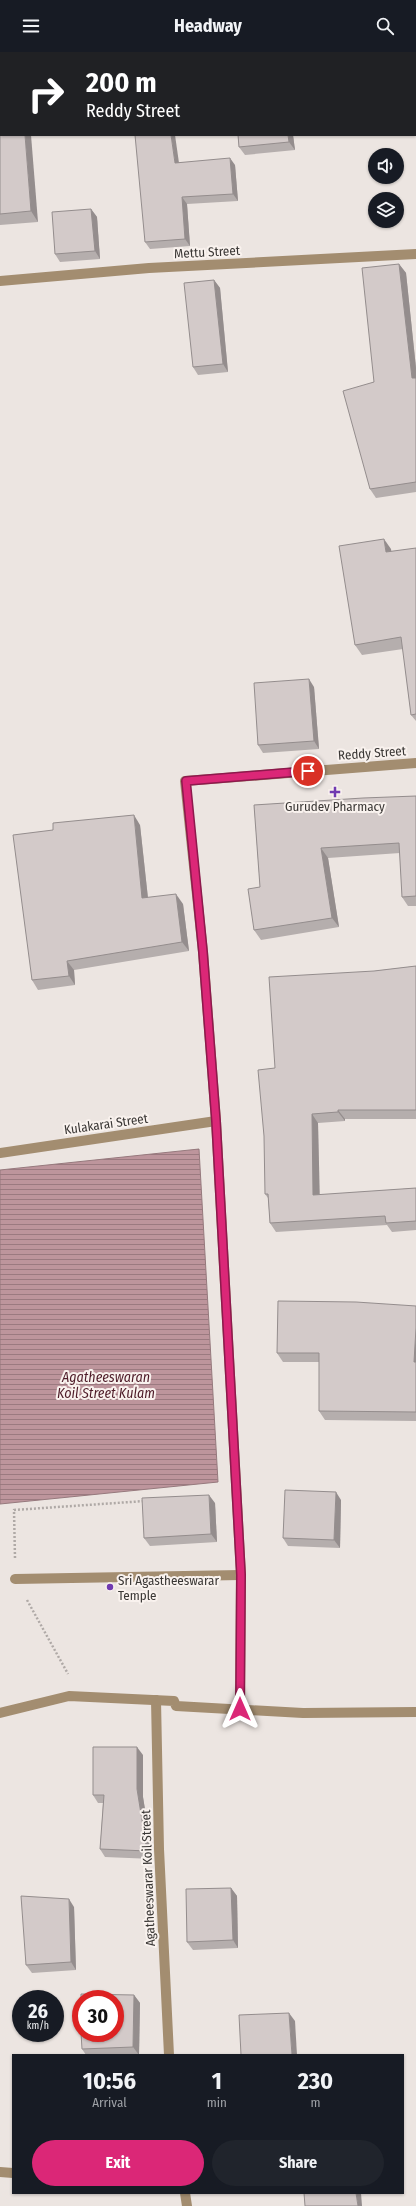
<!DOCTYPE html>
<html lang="en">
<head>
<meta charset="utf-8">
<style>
	:root { --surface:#171b24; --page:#20242c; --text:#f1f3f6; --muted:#9ea1a6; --accent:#db2777 }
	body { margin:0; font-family:"Fira Sans Condensed",sans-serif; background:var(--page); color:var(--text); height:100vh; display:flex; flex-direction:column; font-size:15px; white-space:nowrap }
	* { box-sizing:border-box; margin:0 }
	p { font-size:13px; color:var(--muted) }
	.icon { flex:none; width:22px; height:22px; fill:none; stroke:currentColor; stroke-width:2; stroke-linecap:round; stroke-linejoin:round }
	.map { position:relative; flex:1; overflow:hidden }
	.side { position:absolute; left:12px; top:2002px; width:392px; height:140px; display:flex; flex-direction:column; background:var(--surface); border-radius:0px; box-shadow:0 1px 3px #0004 }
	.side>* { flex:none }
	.banner { position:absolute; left:0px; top:0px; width:416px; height:84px; box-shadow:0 1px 3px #0004; background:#202124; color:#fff; overflow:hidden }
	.controls { position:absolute; left:368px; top:96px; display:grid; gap:8px }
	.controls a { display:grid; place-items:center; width:36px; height:36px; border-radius:50%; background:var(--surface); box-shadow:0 1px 3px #0004; font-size:20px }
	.speed { position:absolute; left:12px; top:1938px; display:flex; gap:8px; font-size:20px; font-weight:700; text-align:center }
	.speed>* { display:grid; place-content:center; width:52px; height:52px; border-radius:50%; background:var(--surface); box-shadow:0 1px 3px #0004; line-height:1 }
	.speed small { font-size:10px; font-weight:400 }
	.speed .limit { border:6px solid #d22; background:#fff; color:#111 }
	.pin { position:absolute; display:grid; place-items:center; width:34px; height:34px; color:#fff; margin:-17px; border:2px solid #fff; border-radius:50%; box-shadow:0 1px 4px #0007 }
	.me { position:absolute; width:44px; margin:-22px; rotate:0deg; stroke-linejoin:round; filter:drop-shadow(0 0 3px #0008) }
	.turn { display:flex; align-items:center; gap:14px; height:84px; padding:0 20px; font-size:18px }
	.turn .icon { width:52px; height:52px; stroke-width:2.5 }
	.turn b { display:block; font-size:28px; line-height:34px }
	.eta { display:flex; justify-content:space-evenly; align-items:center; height:68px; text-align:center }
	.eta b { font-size:24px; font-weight:700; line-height:28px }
	.cta { display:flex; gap:8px; margin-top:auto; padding:8px 20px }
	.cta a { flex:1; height:46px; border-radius:24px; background:var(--accent); color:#fff; font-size:16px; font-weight:700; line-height:46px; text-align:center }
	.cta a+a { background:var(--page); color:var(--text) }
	header { display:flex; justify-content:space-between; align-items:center; height:52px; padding:0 20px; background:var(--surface); font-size:18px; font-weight:700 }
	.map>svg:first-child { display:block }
</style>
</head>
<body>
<header><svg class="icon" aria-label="menu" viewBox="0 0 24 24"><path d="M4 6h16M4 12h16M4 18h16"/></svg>Headway<svg class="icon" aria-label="search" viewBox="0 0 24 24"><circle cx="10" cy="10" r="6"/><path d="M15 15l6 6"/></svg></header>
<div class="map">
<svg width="416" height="2154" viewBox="0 0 416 2154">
	<defs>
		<pattern id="water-rules" width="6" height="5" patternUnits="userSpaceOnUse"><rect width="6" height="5" fill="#bd959c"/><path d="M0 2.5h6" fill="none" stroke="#9b7a80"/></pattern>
	</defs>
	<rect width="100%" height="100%" fill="#ece5e1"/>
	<!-- water -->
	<path fill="url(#water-rules)" stroke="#96797d" d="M199 1097 218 1430 0 1452V1118Z"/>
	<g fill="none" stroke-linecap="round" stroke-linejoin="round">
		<!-- path -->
		<g stroke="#afa9a6" stroke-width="2.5" stroke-dasharray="2 2" stroke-linecap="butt">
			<path d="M15 1506 14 1458 145 1449"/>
			<path d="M27 1548 68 1622"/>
		</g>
		<!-- minor -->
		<g stroke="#a38d70" stroke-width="10">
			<path d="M280 1 286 0"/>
			<path d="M0 229 149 216 416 202"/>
			<path d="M0 1101 216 1069"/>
			<path d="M15 1527 241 1523"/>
			<path d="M156 1648 159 1797 169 2003"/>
			<path d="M240 1657 241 1523 216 1069 203 900 185 729 416 711"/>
			<path d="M0 1661 69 1644 174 1649 176 1654 303 1661 416 1660"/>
			<path d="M0 2120 13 2121"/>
			<path d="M185 2141 187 2154"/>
		</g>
	</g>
	<!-- wall -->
	<g fill="#b5aead">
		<path d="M416 0V69H415V1Z"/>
		<path d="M0 48 38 170 0 173Z"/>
		<path d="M238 83H293L295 98 245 103 239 95Z"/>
		<path d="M179 110 235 113 238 149 187 152 190 194 150 197 145 190Z"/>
		<path d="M91 157 97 165 100 207 60 210 55 202Z"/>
		<path d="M399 212 406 221 416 316V440L376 446 370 437 374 330Z"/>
		<path d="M214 228 220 236 228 320 198 323 193 315Z"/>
		<path d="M416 496V669L411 663 403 597 362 603 355 593 391 497V500Z"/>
		<path d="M314 635 319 697 263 701 258 693Z"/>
		<path d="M416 744V854H408L402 845 400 801 328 806 339 875 261 888 254 878 260 835 254 753Z"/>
		<path d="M140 773 148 846 183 852 189 899 74 918 75 933 38 938 32 928Z"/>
		<path d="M416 914V1067H345V1069L318 1071 319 1143 416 1136V1178L392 1180 387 1173 276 1180 270 1171 268 1146 265 1142 275 1016 374 919Z"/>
		<path d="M416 1254V1369L325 1368 319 1359V1310H283L277 1301Z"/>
		<path d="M341 1448 340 1496 288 1494 283 1486Z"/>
		<path d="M215 1451 217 1490 150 1494 144 1486Z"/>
		<path d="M143 1703V1745L153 1807 105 1805 100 1797 103 1751H98L93 1743Z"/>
		<path d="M231 1836 237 1844 238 1896 193 1898 187 1890Z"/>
		<path d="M74 1855 76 1918 32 1921 26 1913Z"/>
		<path d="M134 1943 140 1951 139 2003H86L82 1997Z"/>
	</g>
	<!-- shaded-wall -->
	<g fill="#948d8d">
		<path d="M25 83H31L38 170 31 159Z"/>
		<path d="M171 83H175L180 118 175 111Z"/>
		<path d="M288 83H293L295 98 289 90Z"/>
		<path d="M230 106 235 113 238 149 233 142Z"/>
		<path d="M182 145 187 152 190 194 185 187Z"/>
		<path d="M91 157 97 165 100 207 95 199Z"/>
		<path d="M399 212 406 221 416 316V332L412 326Z"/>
		<path d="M214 228 220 236 228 320 223 312Z"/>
		<path d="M384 487 391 497 393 511 386 500Z"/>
		<path d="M309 627 314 635 319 697 314 689Z"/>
		<path d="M134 763 140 773 149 856 142 846Z"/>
		<path d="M321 796 328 806 339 875 332 866Z"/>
		<path d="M176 842 183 852 189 899 182 890Z"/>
		<path d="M67 909 74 918 75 933 69 924Z"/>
		<path d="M338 1058 345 1067V1069L338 1060Z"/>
		<path d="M312 1062 318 1071 320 1153 313 1143Z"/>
		<path d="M416 1276V1312L414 1310Z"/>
		<path d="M336 1440 341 1448 340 1496 334 1488Z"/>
		<path d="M209 1443 215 1451 217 1490 211 1482Z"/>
		<path d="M137 1695 143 1703V1745L153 1807 147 1799 137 1737Z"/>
		<path d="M231 1836 237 1844 238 1896 233 1888Z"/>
		<path d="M69 1847 74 1855 76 1918 71 1910Z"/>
		<path d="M134 1943 140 1951 139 2003 133 1995Z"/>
		<path d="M289 1961 295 1969 297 2003H292Z"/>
		<path d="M356 2141H361L362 2154H358Z"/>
	</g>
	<!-- building -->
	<g fill="#d3cac9" stroke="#948d8d">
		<path d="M367 0H416V60H415V1H367Z"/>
		<path d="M0 48H1V83H25L31 159 0 162Z"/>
		<path d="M135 83H171L175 111 230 106 233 142 182 145 185 187 145 190Z"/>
		<path d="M238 83H288L289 90 239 95Z"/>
		<path d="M91 157 95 199 55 202 52 160Z"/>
		<path d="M399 212 412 326H416V430L370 437 343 339 374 330 362 216Z"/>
		<path d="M214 228 223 312 193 315 184 231Z"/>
		<path d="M384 487 386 500 416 496V662L411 663 401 585 355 593 339 494Z"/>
		<path d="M309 627 314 689 258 693 254 631Z"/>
		<path d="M416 744V844L402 845 399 791 321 796 332 866 254 878 248 837 260 835 254 753 363 746Z"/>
		<path d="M134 763 142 846 176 842 182 890 67 909 69 924 32 928 13 783 53 778V771Z"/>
		<path d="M416 914V1058H338V1060L312 1062 313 1143 416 1136V1169L386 1171 385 1164 270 1171 268 1142H265L264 1084 258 1018 275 1016 269 925 374 919Z"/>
		<path d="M278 1249 356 1250 416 1254V1276L414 1310H416V1360L319 1359V1301H277Z"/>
		<path d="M285 1438 336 1440 334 1488 283 1486Z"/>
		<path d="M209 1443 211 1482 144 1486 142 1446Z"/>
		<path d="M93 1695H137V1737L147 1799 100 1797 104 1743H93Z"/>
		<path d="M231 1836 233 1888 187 1890 186 1837Z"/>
		<path d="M21 1844 69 1847 71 1910 26 1913Z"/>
		<path d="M81 1942 134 1943 133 1995 82 1997 81 1981H115V1947H81V1962Z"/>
		<path d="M289 1961 292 2003H241L239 1963Z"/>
		<path d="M304 2141H356L358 2154H305Z"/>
	</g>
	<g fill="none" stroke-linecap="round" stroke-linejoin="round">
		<defs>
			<path id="route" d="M240 1657 241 1523 216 1069 203 900 186 729 308 719"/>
		</defs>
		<!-- route casing -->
		<use href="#route" stroke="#8e194d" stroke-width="10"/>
		<!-- route -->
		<use href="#route" stroke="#db2777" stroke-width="7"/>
	</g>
	<!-- markers -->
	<g fill="#703ab1" stroke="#f9f2ee" stroke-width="1.5">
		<path d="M333 734h4v4h4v4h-4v4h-4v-4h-4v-4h4z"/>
		<circle cx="110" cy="1535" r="4"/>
	</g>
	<g text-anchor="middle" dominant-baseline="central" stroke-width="4" stroke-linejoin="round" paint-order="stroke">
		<!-- street labels -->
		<g font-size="13" fill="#3a3735" stroke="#f9f2ee">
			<text transform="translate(207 200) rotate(-3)">Mettu Street</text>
			<text transform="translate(372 701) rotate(-4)">Reddy Street</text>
			<text transform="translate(106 1072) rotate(-8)">Kulakarai Street</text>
			<text transform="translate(148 1826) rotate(-92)">Agatheeswarar Koil Street</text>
		</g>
		<!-- poi labels -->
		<g font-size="13" fill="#3a3735" stroke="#f9f2ee">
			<text x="335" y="754">Gurudev Pharmacy</text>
			<text x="118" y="1528" text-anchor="start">Sri Agastheeswarar<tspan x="118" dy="15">Temple</tspan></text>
		</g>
		<!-- water labels -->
		<g font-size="14" font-style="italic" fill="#4e1b28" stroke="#f9f2ee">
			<text x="106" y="1325">Agatheeswaran<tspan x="106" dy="16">Koil Street Kulam</tspan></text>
		</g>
	</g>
</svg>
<div class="controls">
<a><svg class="icon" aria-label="sound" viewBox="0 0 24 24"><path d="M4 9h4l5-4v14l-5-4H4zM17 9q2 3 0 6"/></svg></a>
<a><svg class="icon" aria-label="layers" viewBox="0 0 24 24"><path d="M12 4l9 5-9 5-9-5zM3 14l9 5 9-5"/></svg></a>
</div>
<div class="speed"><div>26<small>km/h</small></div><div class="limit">30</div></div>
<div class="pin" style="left:308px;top:719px;background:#d93025"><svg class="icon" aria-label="arrive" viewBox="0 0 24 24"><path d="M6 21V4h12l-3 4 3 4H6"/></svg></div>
<svg class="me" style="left:240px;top:1657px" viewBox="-20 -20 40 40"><path d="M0-17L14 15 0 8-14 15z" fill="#db2777" stroke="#fff" stroke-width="4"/></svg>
<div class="banner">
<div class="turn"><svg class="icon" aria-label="right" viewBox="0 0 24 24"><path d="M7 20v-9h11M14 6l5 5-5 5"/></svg><div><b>200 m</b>Reddy Street</div></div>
</div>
<section class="side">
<div class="eta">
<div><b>10:56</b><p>Arrival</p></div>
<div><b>1</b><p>min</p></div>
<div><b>230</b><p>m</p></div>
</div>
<div class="cta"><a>Exit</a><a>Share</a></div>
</section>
</div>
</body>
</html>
